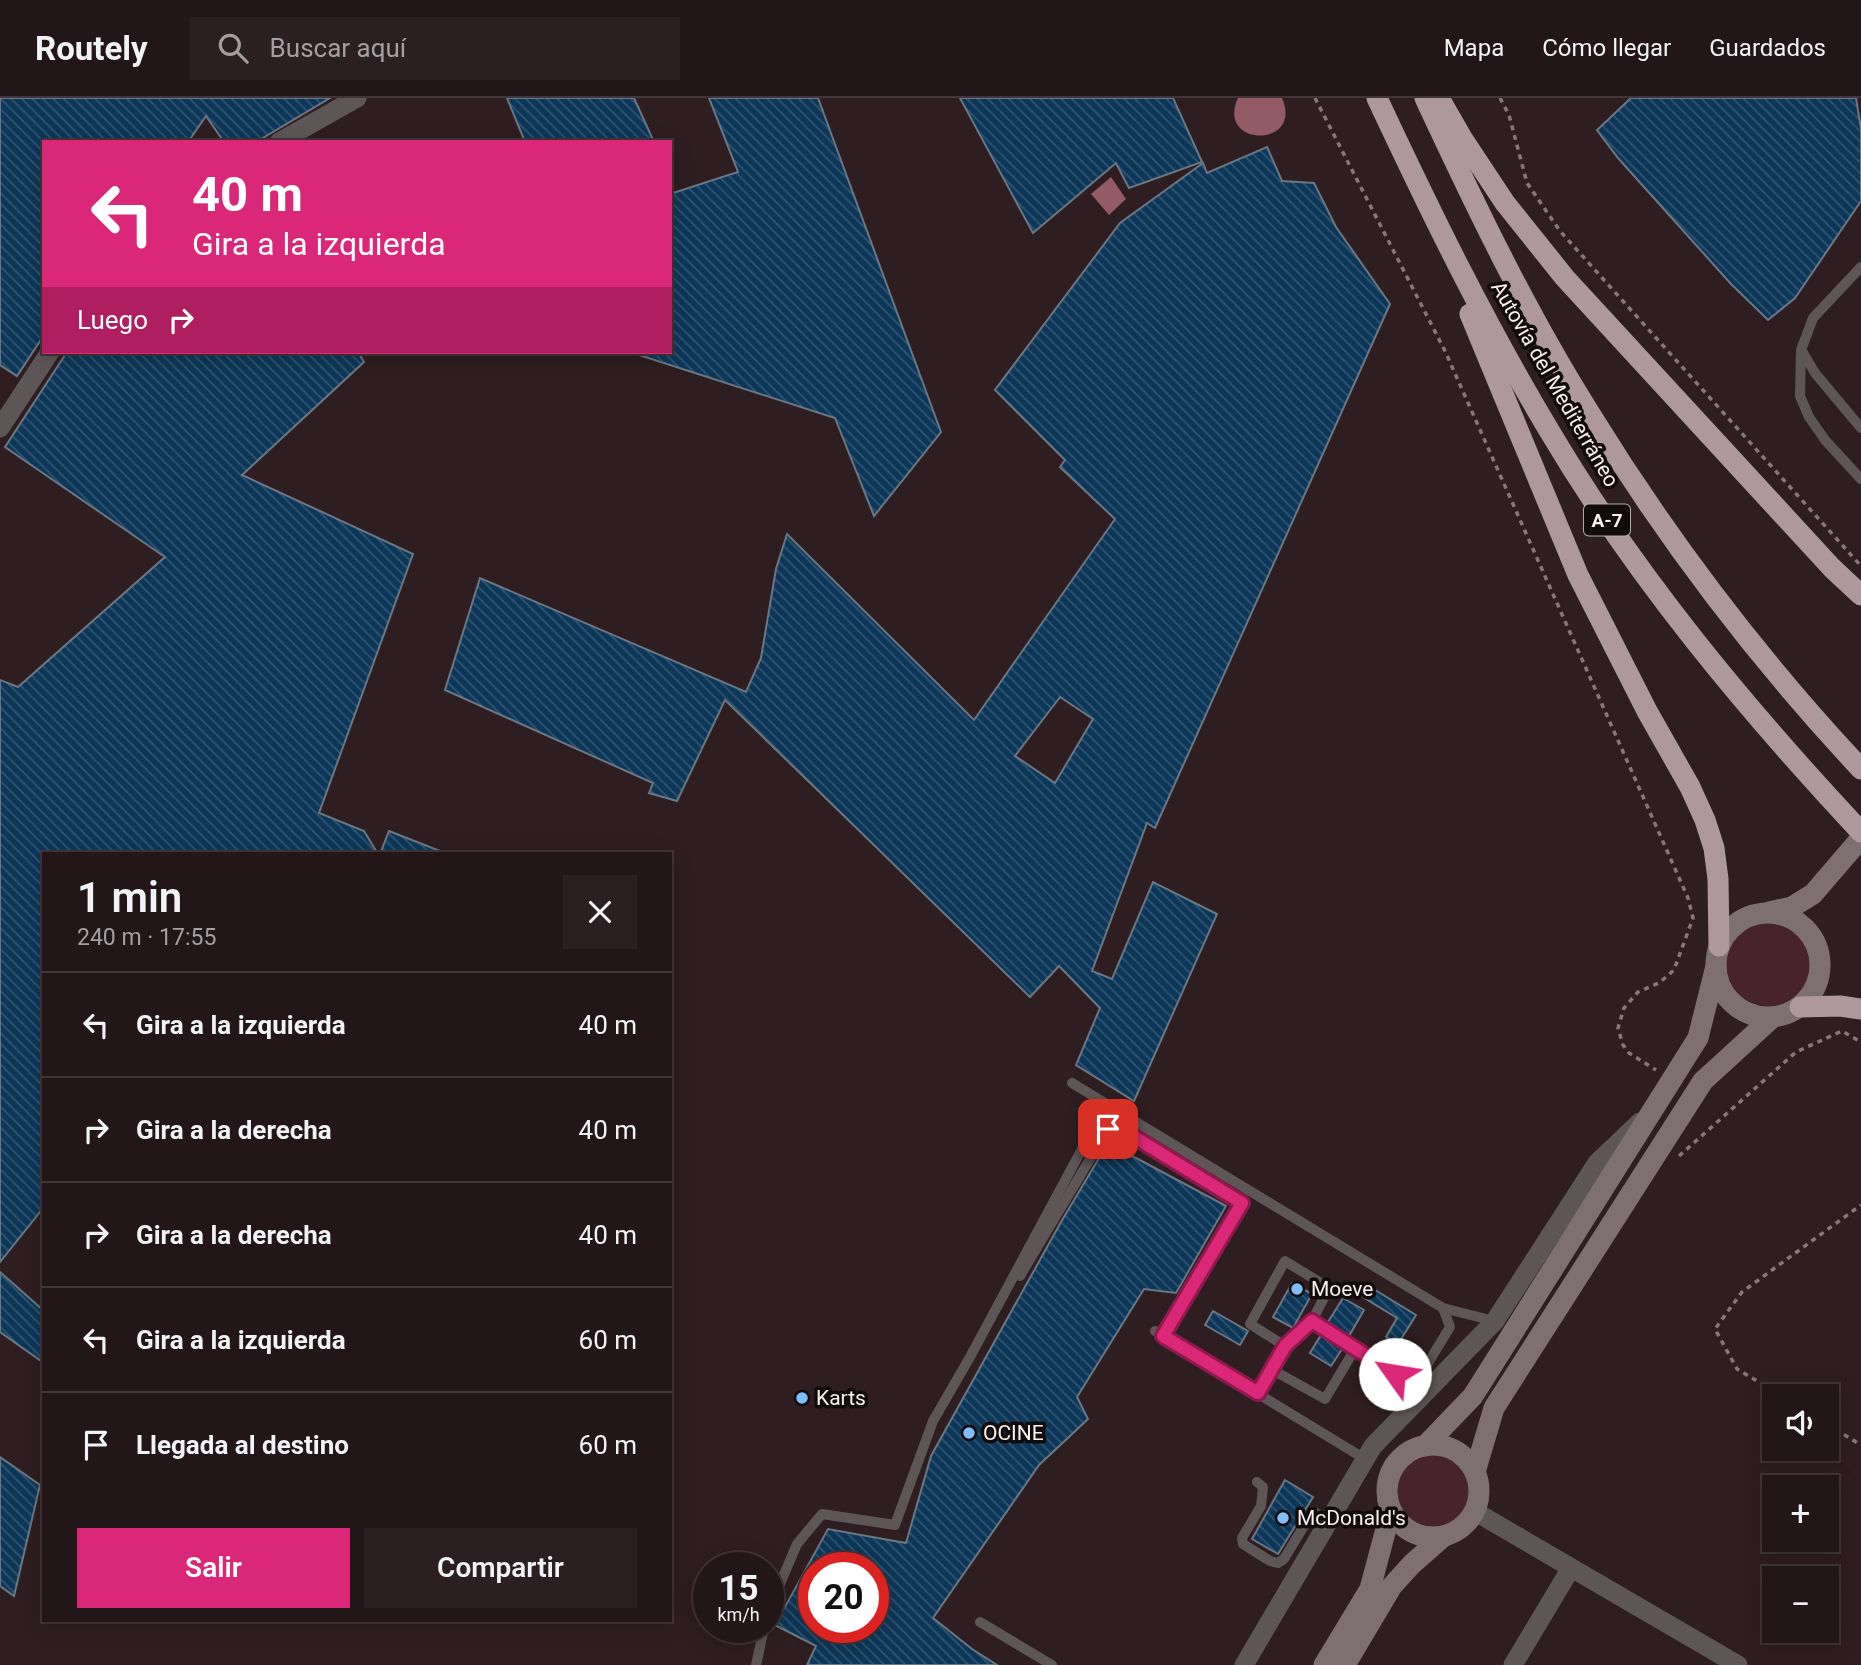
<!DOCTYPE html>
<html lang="es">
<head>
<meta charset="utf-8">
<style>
	:root { --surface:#231619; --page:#2b1f22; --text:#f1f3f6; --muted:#a39fa2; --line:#403538; --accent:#db2777 }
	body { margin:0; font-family:Roboto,sans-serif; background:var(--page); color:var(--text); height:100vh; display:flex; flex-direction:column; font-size:26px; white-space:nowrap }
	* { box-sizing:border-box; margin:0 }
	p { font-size:23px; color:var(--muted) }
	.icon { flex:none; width:38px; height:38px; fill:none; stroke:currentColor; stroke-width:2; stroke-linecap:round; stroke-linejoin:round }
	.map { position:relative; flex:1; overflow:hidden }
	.panel { position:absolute; left:42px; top:754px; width:630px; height:770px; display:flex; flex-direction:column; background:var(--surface); border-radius:0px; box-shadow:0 4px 18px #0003,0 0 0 2px var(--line) }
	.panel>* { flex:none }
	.top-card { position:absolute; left:42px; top:42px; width:630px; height:214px; border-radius:0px; box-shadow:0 4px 18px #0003,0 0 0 2px var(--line); background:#db2777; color:#fff; overflow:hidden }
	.fabs { position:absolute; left:1762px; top:1286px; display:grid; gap:14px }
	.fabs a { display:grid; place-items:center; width:77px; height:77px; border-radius:0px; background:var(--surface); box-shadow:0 4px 18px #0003,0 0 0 2px var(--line); font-size:35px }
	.speed { position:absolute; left:693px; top:1454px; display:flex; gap:14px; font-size:35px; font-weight:700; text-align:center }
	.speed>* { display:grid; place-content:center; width:91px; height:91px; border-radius:50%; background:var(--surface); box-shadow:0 4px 18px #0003,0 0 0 2px var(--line); line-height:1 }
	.speed small { font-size:18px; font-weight:400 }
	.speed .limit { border:10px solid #d22; background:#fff; color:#111 }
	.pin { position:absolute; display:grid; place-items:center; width:60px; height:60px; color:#fff; margin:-30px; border-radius:14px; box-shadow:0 4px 10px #0006 }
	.me { position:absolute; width:77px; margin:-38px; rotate:302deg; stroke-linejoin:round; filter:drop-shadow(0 0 5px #0008) }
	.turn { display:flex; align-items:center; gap:24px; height:147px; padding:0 35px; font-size:32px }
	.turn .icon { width:91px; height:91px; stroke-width:2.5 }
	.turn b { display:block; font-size:49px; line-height:60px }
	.then { display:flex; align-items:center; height:66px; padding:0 35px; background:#0003; gap:14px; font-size:26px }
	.round { display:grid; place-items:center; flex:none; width:74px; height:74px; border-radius:0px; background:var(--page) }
	.head { display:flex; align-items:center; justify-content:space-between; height:119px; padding:0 35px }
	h1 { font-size:42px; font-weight:600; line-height:52px }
	.button { display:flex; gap:14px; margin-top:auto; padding:14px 35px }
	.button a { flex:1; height:80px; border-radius:0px; background:var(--accent); color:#fff; font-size:28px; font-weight:600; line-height:80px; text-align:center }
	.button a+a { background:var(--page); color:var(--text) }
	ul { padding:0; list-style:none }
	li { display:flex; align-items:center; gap:21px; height:105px; padding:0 35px; border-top:2px solid var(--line) }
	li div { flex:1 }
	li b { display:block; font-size:26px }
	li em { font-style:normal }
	header { display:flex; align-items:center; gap:42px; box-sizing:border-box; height:98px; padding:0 35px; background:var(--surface); border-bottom:2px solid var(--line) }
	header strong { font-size:33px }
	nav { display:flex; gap:38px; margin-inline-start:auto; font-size:24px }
	.search { width:490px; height:63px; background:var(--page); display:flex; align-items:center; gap:18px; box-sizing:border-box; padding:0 24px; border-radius:0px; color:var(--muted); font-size:26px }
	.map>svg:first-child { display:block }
</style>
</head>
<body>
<header>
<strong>Routely</strong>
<div class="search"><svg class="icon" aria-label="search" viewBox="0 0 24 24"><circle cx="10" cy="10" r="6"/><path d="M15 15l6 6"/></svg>Buscar aquí</div>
<nav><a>Mapa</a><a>Cómo llegar</a><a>Guardados</a></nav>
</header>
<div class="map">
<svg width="1861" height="1567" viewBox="0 0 1861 1567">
	<defs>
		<pattern id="building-back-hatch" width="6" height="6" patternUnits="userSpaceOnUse" patternTransform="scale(1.75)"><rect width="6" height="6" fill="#0d3758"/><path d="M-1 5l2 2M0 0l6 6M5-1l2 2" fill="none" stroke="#315470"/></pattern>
	</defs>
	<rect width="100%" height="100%" fill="#2f1e21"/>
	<!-- grass -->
	<g fill="#47242b">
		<circle cx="1769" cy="865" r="43"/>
		<circle cx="1432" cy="1393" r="38"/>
	</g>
	<!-- water -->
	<g fill="#925b65">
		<path d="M1238 0H1282C1304 51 1215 49 1238 0Z"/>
		<path d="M1111 79 1126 101 1109 117 1091 96Z"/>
	</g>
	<!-- building -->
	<g fill="url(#building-back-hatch)" stroke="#697784" stroke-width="2" fill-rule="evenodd">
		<path d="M0 0H330L256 44H224L206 18 188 44H44V237L17 278 0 267Z"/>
		<path d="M507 0H634L654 44H525Z"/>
		<path d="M709 0H818L941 334 874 418 835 320 639 257V254H670V96L738 74Z"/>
		<path d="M960 0H1173L1202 64 1129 90 1116 65 1033 135Z"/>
		<path d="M1631 0H1856L1861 31V103L1795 200 1768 222 1731 186 1618 60 1597 32Z"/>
		<path d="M1267 49 1282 83 1314 85 1336 129 1390 206 1155 730 1147 725 1092 873 1112 881 1153 784 1217 816 1134 1003 1076 967 1100 910 1059 868 1030 899 725 602 677 703 649 695 653 685 445 592 480 480 746 594 761 560 776 471 787 436 974 622 1115 421 1060 369 1065 362 995 292 1120 125 1203 65 1207 75ZM1060 599 1093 621 1055 685 1015 658Z"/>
		<path d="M67 254H358L364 264 242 377 413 456 319 715 364 733 378 756H44V1109L0 1164V582L18 589 165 459 5 349Z"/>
		<path d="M389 733 445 755V756H380Z"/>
		<path d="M1108 1045 1226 1108 1176 1195 1144 1191 1077 1299 1088 1321 1039 1367 933 1520 972 1551 997 1567H807L816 1548 775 1527 828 1431 906 1445 931 1358 1061 1124ZM814 1470H873V1530H814Z"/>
		<path d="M0 1174 44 1213V1265L0 1234Z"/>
		<path d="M1292 1185 1312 1196 1293 1230 1273 1219Z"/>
		<path d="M1367 1187 1416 1217 1398 1246 1386 1239 1397 1220 1361 1198Z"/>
		<path d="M1343 1200 1364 1212 1349 1238 1328 1224Z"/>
		<path d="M1213 1213 1248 1233 1240 1247 1205 1227Z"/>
		<path d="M1321 1237 1342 1251 1331 1268 1310 1255Z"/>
		<path d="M0 1359 40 1387 14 1498 0 1488Z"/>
		<path d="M1285 1382 1313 1399 1278 1456 1252 1441Z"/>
	</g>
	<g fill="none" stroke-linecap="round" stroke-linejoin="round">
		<!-- path -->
		<g stroke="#867779" stroke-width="3.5" stroke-dasharray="5 5" stroke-linecap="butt">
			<path d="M1315 0 1445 253 1688 800 1693 820 1674 872 1659 885 1638 894 1624 910 1618 930 1623 947 1629 955 1656 972"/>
			<path d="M1500 0 1509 17 1527 85 1560 133 1861 468"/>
			<path d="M1679 1058 1796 954 1842 933 1861 944"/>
			<path d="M1782 1298 1737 1271 1715 1231 1742 1194 1861 1107"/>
			<path d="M1827 1326 1861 1347"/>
		</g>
		<!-- lane -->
		<g stroke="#5e5556" stroke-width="10">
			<path d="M1861 169 1813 220 1801 252 1800 298 1809 319 1825 342 1861 381"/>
			<path d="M1802 253 1815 275 1861 330"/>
			<path d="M1072 985 1443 1210 1494 1223"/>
			<path d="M1020 1178 1108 1031 1126 1034 1242 1105 1163 1238"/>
			<path d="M1312 1223 1425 1295"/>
			<path d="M1155 1233 1365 1361"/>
			<path d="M1271 1271 1325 1301 1355 1251"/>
			<path d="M1414 1288 1450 1229 1443 1210"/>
			<path d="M1258 1295 1285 1248 1312 1223 1329 1190 1285 1163 1250 1226 1285 1248"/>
			<path d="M1257 1384 1263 1389 1261 1408 1242 1440 1243 1446 1270 1463 1278 1465 1284 1461 1313 1413 1329 1424"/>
			<path d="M768 1514 797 1446 822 1416 895 1427 933 1323 970 1259 1089 1038 1097 1043"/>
			<path d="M980 1524 1052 1567"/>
			<path d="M756 1567 764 1530"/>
		</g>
		<!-- street -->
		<g stroke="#5e5556" stroke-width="19">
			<path d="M279 44 357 0"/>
			<path d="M0 330 50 254"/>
			<path d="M1474 1413 1738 1567"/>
			<path d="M1244 1567 1373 1348 1495 1223 1597 1065 1640 1024"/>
			<path d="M1513 1567 1571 1470"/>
		</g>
		<!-- secondary -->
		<g stroke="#7e7072" stroke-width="21">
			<path d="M1769 814 1792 809 1813 796 1861 740"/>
			<circle cx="1768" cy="867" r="52"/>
			<circle cx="1433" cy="1393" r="46"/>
			<path d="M1425 1348 1473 1298 1698 940 1716 868"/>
			<path d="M1475 1374 1494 1310 1703 983 1773 919"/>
			<path d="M1324 1567 1370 1491 1391 1412"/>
			<path d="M1345 1567 1392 1488 1412 1466 1444 1438"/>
		</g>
		<!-- highway -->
		<g stroke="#ae989b" stroke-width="21">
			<path d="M1377 0C1430 113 1485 226 1550 334 1636 479 1746 611 1861 734"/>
			<path d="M1425 0C1474 105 1527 216 1589 314 1667 441 1759 562 1861 671"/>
			<path d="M1439 0 1462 40 1505 105 1565 180 1832 470 1861 497"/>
			<path d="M1470 216 1578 477 1647 613 1690 689 1705 722 1714 750 1718 781 1719 848"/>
			<path d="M1800 909 1840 908 1861 911"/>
		</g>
	</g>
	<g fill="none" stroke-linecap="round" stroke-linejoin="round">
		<defs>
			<path id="route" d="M1108 1031 1126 1034 1242 1105 1163 1238 1258 1295 1285 1248 1312 1223 1395 1276"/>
		</defs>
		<!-- route casing -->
		<use href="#route" stroke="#8e194d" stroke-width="18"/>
		<!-- route -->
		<use href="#route" stroke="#db2777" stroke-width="12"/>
	</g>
	<!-- markers -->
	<g fill="#7dbef9" stroke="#120b0c" stroke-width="2.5">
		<circle cx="1297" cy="1191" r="7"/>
		<circle cx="802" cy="1300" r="7"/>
		<circle cx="969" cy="1335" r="7"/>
		<circle cx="1283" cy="1420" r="7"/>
	</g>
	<g text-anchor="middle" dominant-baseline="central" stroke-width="7" stroke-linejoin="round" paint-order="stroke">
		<!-- shield labels -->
		<rect fill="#120b0c" stroke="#b5abac" stroke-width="2" x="1584" y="406.5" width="46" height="31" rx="5"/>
		<g font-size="19" font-weight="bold" fill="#fbeff0">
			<text x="1607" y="422">A-7</text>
		</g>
		<!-- street labels -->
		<g font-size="21" fill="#fbeff0" stroke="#120b0c">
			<text transform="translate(1555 286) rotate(60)">Autovía del Mediterráneo</text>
		</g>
		<!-- poi labels -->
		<g font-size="21" fill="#fbeff0" stroke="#120b0c" text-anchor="start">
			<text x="1311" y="1191">Moeve</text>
			<text x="816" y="1300">Karts</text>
			<text x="983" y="1335">OCINE</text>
			<text x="1297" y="1420">McDonald's</text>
		</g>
	</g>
</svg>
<div class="fabs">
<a><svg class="icon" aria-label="sound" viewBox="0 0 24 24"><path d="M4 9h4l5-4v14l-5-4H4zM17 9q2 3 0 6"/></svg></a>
<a>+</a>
<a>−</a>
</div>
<div class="speed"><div>15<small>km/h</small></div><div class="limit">20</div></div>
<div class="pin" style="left:1108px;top:1031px;background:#d93025"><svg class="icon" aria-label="arrive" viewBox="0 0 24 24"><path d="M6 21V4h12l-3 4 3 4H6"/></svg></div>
<svg class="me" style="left:1395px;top:1276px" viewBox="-20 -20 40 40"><circle r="19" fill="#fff"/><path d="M0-13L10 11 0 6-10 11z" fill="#db2777"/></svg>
<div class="top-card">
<div class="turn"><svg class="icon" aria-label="left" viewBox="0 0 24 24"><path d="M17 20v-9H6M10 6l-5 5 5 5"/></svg><div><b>40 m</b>Gira a la izquierda</div></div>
<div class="then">Luego<svg class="icon" aria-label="right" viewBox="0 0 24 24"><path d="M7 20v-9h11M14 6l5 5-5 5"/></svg></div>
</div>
<section class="panel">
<div class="head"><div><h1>1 min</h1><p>240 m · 17:55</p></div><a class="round"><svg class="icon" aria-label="close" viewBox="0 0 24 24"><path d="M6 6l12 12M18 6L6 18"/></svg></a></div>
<ul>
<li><svg class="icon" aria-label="left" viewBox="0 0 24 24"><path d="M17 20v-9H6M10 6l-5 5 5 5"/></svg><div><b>Gira a la izquierda</b></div><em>40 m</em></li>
<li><svg class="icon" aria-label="right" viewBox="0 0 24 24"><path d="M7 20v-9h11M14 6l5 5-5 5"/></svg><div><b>Gira a la derecha</b></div><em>40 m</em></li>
<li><svg class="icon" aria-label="right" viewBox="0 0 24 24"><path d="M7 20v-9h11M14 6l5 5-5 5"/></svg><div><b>Gira a la derecha</b></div><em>40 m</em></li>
<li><svg class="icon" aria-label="left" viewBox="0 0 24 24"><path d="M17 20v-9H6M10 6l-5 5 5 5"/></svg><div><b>Gira a la izquierda</b></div><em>60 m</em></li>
<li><svg class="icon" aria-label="arrive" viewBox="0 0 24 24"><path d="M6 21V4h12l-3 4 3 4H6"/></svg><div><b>Llegada al destino</b></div><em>60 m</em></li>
</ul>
<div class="button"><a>Salir</a><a>Compartir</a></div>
</section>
</div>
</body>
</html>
